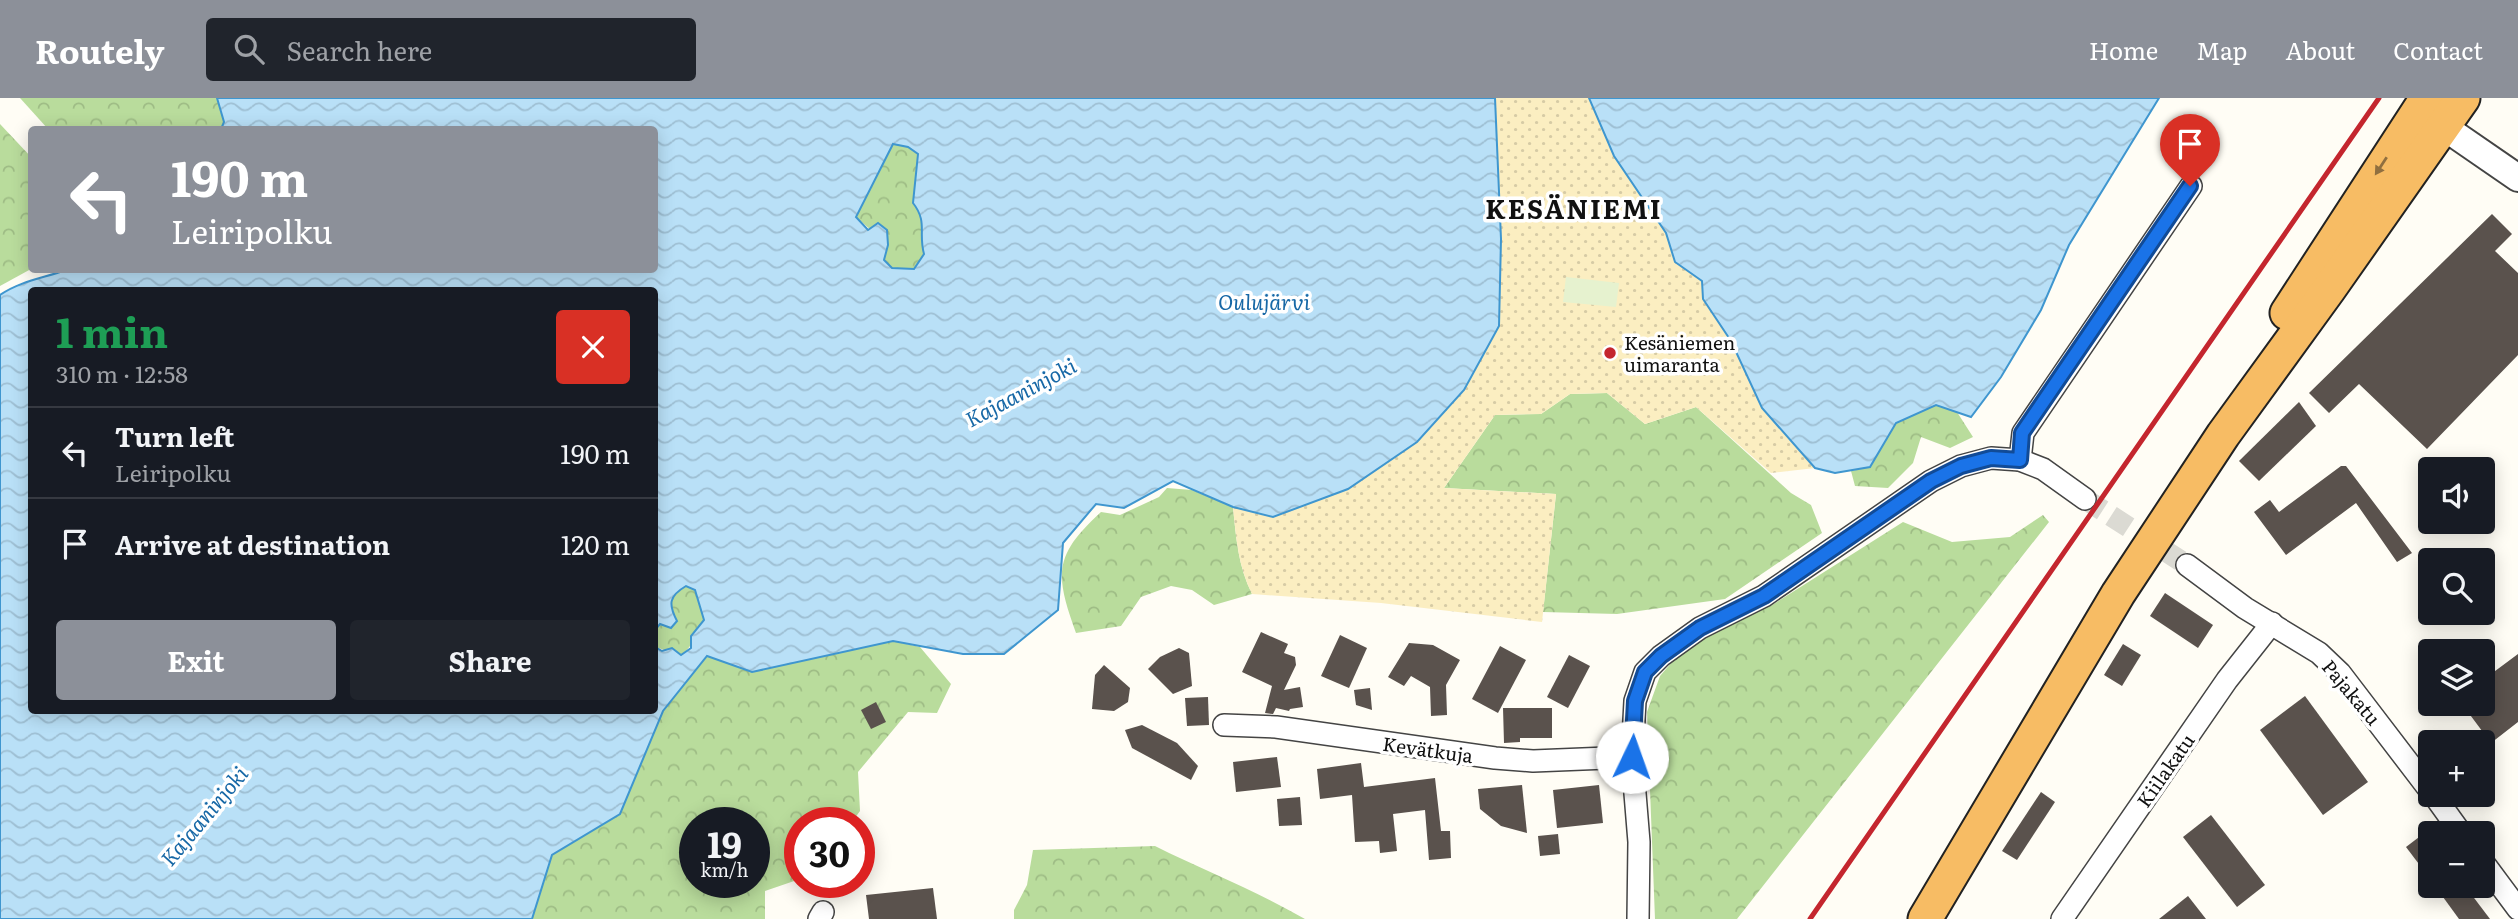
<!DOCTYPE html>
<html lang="en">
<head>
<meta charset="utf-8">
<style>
	:root { --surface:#171b24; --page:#20242c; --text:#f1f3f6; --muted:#9ea1a6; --line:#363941; --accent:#8c9099 }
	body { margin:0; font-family:Literata,serif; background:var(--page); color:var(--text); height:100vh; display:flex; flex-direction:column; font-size:26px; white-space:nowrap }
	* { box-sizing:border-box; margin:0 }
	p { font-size:23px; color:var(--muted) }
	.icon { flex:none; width:38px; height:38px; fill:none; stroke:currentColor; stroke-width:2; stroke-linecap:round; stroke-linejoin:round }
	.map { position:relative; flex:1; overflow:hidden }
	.panel { position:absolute; left:28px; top:189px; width:630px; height:427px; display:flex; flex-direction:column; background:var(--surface); border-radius:7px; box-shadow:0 4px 18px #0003 }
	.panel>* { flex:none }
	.hud { position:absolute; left:28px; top:28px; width:630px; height:147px; border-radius:7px; box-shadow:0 4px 18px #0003; background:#8c9099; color:#fff; overflow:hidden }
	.controls { position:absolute; left:2418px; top:359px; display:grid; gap:14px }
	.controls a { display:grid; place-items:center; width:77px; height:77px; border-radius:7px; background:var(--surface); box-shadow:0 4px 18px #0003; font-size:35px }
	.speed { position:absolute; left:679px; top:709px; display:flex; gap:14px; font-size:35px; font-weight:700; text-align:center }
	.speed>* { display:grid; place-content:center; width:91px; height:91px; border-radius:50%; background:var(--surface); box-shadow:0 4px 18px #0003; line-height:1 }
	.speed small { font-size:18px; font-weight:400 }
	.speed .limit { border:10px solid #d22; background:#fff; color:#111 }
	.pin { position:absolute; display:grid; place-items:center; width:60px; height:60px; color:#fff; margin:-72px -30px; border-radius:50% 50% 50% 0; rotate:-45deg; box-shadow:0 0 7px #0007 }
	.pin .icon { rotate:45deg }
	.me { position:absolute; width:77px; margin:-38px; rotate:3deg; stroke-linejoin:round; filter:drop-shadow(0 0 5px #0008) }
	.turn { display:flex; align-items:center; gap:24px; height:147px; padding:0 28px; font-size:32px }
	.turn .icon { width:91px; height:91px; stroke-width:2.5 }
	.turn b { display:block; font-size:49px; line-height:60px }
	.round { display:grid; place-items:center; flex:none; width:74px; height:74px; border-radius:7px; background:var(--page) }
	.headline { display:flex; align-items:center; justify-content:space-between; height:119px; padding:0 28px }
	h1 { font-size:42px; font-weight:700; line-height:52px; color:#1e9e55 }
	.button { display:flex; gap:14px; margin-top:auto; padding:14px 28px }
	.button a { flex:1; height:80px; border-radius:7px; background:var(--accent); color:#fff; font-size:28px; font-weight:700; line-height:80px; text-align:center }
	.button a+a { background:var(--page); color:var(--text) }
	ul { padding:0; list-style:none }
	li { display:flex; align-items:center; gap:21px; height:91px; padding:0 28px; border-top:2px solid var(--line) }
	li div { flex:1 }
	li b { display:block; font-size:26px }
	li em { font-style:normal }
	header { display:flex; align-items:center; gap:42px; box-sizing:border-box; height:98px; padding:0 35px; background:var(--accent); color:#fff }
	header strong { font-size:33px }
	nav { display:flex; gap:38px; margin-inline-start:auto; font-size:24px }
	.search { width:490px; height:63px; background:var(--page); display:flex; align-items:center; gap:18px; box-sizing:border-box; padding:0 24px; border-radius:7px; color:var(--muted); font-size:26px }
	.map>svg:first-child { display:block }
</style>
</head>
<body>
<header>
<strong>Routely</strong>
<div class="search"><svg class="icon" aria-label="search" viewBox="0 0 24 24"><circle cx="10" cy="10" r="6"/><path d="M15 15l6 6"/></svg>Search here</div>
<nav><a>Home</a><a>Map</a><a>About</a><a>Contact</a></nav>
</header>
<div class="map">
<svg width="2518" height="821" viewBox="0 0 2518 821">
	<defs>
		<pattern id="forest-crowns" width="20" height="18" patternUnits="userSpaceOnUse" patternTransform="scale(1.75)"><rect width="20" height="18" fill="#b9dc9c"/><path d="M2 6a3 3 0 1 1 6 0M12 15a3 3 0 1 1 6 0" fill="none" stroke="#9ebc85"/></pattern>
		<pattern id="sand-dots" width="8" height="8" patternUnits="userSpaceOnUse" patternTransform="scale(1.75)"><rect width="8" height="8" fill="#fbeec1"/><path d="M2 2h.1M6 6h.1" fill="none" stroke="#d6cba5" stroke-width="1.8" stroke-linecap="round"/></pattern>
		<pattern id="water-waves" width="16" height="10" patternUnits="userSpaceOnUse" patternTransform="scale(1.75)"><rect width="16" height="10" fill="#b9e0f7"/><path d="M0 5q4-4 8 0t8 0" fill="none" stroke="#9ebfd3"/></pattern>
	</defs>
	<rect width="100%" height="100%" fill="#fffdf5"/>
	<!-- forest -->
	<g fill="url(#forest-crowns)" fill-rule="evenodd">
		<path d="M20 0H217L224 24 221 32 48 31Z"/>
		<path d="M0 26 32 60 31 171 0 188Z"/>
		<path d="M893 46 908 49 918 56C915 81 924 104 923 129 923 140 921 146 924 156L914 171 892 170 884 162 888 147 856 119Z"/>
		<path d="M1607 295 1645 326 1696 309 1791 395 1811 407 1822 435 1725 501 1617 516 1543 514 1556 396 1444 390 1495 317 1541 316 1570 296Z"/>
		<path d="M1936 307 1957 314 1973 339 1950 350 1921 339 1913 365 1888 390 1855 388 1851 373 1870 369 1896 325Z"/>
		<path d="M1167 390 1192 392 1233 409C1236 439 1238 468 1252 496L1214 507 1192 492 1171 488 1141 499 1121 528 1076 535C1055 476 1053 458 1101 414L1120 417 1159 399Z"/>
		<path d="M2043 417 2049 424 1737 821H1655L1647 614 1660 578 1678 557 1723 527 1772 507 1903 424 1952 444 2010 439Z"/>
		<path d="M686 488 695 492 704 522C689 535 699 544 681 557L655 549V532L673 516C669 501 674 495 686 488Z"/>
		<path d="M893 543 920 549 951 586 937 615 908 614 858 674 860 713 852 724H800V781L765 793V821H532L552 757 620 716 663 612 707 558 752 574ZM695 724H754V784H695Z"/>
		<path d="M1155 748C1205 773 1257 793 1305 821H1014V812L1027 787 1033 752Z"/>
	</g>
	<!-- sand -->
	<path fill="url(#sand-dots)" d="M1495 0H1589L1614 58 1666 135 1675 164 1702 183 1703 201 1731 243 1762 310 1815 370 1771 375 1696 309 1645 326 1607 295 1570 296 1541 316 1495 317 1444 390 1556 396 1542 524 1381 505 1252 496C1238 468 1236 439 1233 409L1273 419 1499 228 1501 141Z"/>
	<!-- pitch -->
	<path fill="#e6f2cf" d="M1566 179 1619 185 1616 209 1563 204Z"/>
	<!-- water -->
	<g fill="url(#water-waves)" stroke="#3f96cf" stroke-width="2" fill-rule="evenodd">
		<path d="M217 0H1495L1501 141 1499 228 1464 292 1417 344 1348 391 1273 419 1233 409 1173 383 1124 410 1096 406 1063 445 1058 512 1004 556H963L893 543 752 574 707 558 663 613 620 716 552 757 532 821H0V197C20 183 44 180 66 172H654V32L221 31 224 24ZM893 46 908 49 918 56 913 105C928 124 918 135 924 156L914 171 892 170 884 162 888 147 887 132 878 125 868 132 856 119ZM32 192H654L655 532 660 526 671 530 677 523C668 506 669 498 686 488L695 492 704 522 691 538V550L681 557 672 550 662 553 655 549 654 612H32Z"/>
		<path d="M1589 0H2159L2069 147 2041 212 2001 279 1971 319 1936 307 1896 325 1870 369 1835 375 1815 370 1762 310 1731 243 1703 201 1702 183 1675 164 1666 135 1614 58Z"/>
	</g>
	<!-- building -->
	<g fill="#5a524d">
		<path d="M2492 116 2512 136 2495 153 2518 175V257L2427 351 2359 286 2329 315 2309 295Z"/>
		<path d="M2299 304 2316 328 2259 383 2239 363Z"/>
		<path d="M2341 368H2346L2412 455 2397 464 2356 405 2286 457 2254 414 2270 402 2279 414Z"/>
		<path d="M2165 495 2213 527 2198 550 2150 518Z"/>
		<path d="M1261 534 1288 546 1284 555 1295 559 1296 567 1284 592 1300 589 1303 609 1290 611 1289 613 1276 610 1273 616 1265 615 1272 588 1242 574Z"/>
		<path d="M1340 537 1367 550 1349 590 1321 578Z"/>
		<path d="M1409 545 1433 547 1460 562 1446 587 1447 617 1431 618 1430 589 1411 578 1404 588 1388 579Z"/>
		<path d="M2123 546 2141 557 2122 588 2104 577Z"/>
		<path d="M1500 548 1526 562 1498 615 1472 601Z"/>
		<path d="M1179 550 1189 555 1192 588 1173 596 1148 571 1160 559Z"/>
		<path d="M2518 556V624L2491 645 2462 606H2483V582Z"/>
		<path d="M1569 557 1590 568 1568 610 1547 599Z"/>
		<path d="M1104 567 1130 590 1128 604 1114 613 1092 611 1095 577Z"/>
		<path d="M1370 590 1372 612 1356 607 1354 592Z"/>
		<path d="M2305 598 2368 684 2323 717 2260 632Z"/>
		<path d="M1208 599 1209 627 1187 628 1185 600Z"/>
		<path d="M876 604 886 624 871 631 861 612Z"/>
		<path d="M1503 610H1552V640H1520V644L1504 645Z"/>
		<path d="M1142 627 1177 645 1198 668 1191 682 1132 650 1125 632Z"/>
		<path d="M1277 659 1281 689 1236 694 1233 664Z"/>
		<path d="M1361 665 1364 689 1435 680 1441 733H1450L1451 760 1429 762 1425 712 1393 716 1397 753 1380 755 1379 743 1355 744 1352 697 1320 701 1317 671Z"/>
		<path d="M1522 687 1527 735 1501 728 1480 711 1478 691Z"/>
		<path d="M1599 687 1603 725 1557 730 1553 692Z"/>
		<path d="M2041 694 2055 704 2017 762 2002 753Z"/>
		<path d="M1300 699 1302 727 1279 728 1277 701Z"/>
		<path d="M2211 717 2265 787 2237 809 2183 739Z"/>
		<path d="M2431 730V782L2406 749Z"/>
		<path d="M1558 736 1560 756 1540 758 1538 738Z"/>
		<path d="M2435 788H2465L2490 821H2459Z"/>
		<path d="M933 790 937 821H869L866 797Z"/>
		<path d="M2188 798 2206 821H2159Z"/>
	</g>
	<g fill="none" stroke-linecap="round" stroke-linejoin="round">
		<!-- minor-tunnel -->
		<path stroke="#dbdad3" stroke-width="21" stroke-dasharray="21 10" stroke-linecap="butt" d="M2085 401 2187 467"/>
		<defs>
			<g id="minor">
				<path d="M2020 362 2023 335 2191 88"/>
				<path d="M2187 467 2245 510 2319 555 2340 575 2431 694"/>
				<path d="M1224 627 1276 629 1495 660 1533 663 1632 659"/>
				<path d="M2433 696 2461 735"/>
				<path d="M2483 764 2518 811"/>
				<path d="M819 821 823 814"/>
				<path d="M1638 821 1639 744 1632 659 1635 603 1645 574 1661 558 1700 530 1764 498 1931 383 1961 368 1991 360 2020 362 2043 371 2085 401"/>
				<path d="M2062 821 2227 582 2272 525"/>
			</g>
			<path id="tertiary" d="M2444 29 2518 80"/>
			<g id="trunk">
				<path d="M2287 215 2427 0"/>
				<path d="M1925 821 2118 496 2223 337 2329 191 2463 0"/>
			</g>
		</defs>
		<!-- minor casing -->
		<use href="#minor" stroke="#444" stroke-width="24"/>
		<!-- tertiary casing -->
		<use href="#tertiary" stroke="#444" stroke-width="30"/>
		<!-- trunk casing -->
		<use href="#trunk" stroke="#222" stroke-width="37"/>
		<!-- minor -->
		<use href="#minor" stroke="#fff" stroke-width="21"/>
		<!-- tertiary -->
		<use href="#tertiary" stroke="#fff" stroke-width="26"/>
		<!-- trunk -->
		<use href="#trunk" stroke="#f7bc64" stroke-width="33"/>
		<!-- rail -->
		<path stroke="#c4262e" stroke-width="5" d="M1810 821 2379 0"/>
	</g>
	<!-- one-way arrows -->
	<defs><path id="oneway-solid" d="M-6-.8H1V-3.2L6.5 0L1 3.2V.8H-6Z" transform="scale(1.75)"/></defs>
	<use fill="#906f3f" href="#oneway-solid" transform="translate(2381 68) rotate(123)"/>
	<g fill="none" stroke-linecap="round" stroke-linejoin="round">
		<defs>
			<path id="route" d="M1632 659 1635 603 1645 574 1661 558 1700 530 1764 498 1931 383 1961 368 1991 360 2020 362 2022 335 2190 88"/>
		</defs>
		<!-- route casing -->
		<use href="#route" stroke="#114b97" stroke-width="18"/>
		<!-- route -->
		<use href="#route" stroke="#1a73e8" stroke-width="12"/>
	</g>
	<!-- markers -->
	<circle fill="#c4262e" stroke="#fff" stroke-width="2.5" cx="1610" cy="255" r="7"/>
	<g text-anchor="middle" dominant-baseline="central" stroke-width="7" stroke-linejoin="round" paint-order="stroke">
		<!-- poi labels -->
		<g font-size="19" fill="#111" stroke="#fff" text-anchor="start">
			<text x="1624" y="244">Kesäniemen<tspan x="1624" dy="22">uimaranta</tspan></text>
		</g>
		<!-- street labels -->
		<g font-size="19" fill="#111" stroke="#fff">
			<text transform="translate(2352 594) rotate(50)">Pajakatu</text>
			<text transform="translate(1428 651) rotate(8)">Kevätkuja</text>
			<text transform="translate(2165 672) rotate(-55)">Kiilakatu</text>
		</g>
		<!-- water labels -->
		<g font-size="21" font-style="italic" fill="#1768a6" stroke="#fff">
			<text x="1264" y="202">Oulujärvi</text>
			<text transform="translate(1020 293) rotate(-28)">Kajaaninjoki</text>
			<text transform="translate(203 717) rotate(-50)">Kajaaninjoki</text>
		</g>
		<!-- district labels -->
		<g font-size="26" font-weight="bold" letter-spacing="2" fill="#111" stroke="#fff">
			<text x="1574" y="109">KESÄNIEMI</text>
		</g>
	</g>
</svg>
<div class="controls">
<a><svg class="icon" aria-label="sound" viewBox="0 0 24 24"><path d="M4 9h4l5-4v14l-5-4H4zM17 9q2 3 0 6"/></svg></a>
<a><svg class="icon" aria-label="search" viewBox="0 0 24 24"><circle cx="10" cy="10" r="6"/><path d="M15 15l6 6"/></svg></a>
<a><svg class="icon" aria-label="layers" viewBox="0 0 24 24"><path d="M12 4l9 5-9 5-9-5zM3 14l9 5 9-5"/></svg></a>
<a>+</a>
<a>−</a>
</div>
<div class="speed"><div>19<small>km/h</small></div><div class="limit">30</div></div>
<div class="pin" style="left:2190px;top:88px;background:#d93025"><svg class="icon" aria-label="arrive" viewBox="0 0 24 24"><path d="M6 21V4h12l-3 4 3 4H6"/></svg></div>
<svg class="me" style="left:1632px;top:659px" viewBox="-20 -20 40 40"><circle r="19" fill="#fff"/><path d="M0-13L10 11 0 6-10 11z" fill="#1a73e8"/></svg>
<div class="hud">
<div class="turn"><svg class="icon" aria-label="left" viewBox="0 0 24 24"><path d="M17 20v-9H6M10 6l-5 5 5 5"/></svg><div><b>190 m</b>Leiripolku</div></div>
</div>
<section class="panel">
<div class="headline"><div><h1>1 min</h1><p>310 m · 12:58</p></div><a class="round" style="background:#d93025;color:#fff"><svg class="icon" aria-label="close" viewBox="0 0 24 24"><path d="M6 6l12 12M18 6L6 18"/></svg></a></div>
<ul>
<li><svg class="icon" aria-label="left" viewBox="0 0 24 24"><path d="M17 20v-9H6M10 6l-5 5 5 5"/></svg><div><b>Turn left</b><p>Leiripolku</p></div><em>190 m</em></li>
<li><svg class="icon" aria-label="arrive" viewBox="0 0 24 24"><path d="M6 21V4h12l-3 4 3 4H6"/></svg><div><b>Arrive at destination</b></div><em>120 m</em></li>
</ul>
<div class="button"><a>Exit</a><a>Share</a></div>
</section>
</div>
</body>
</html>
